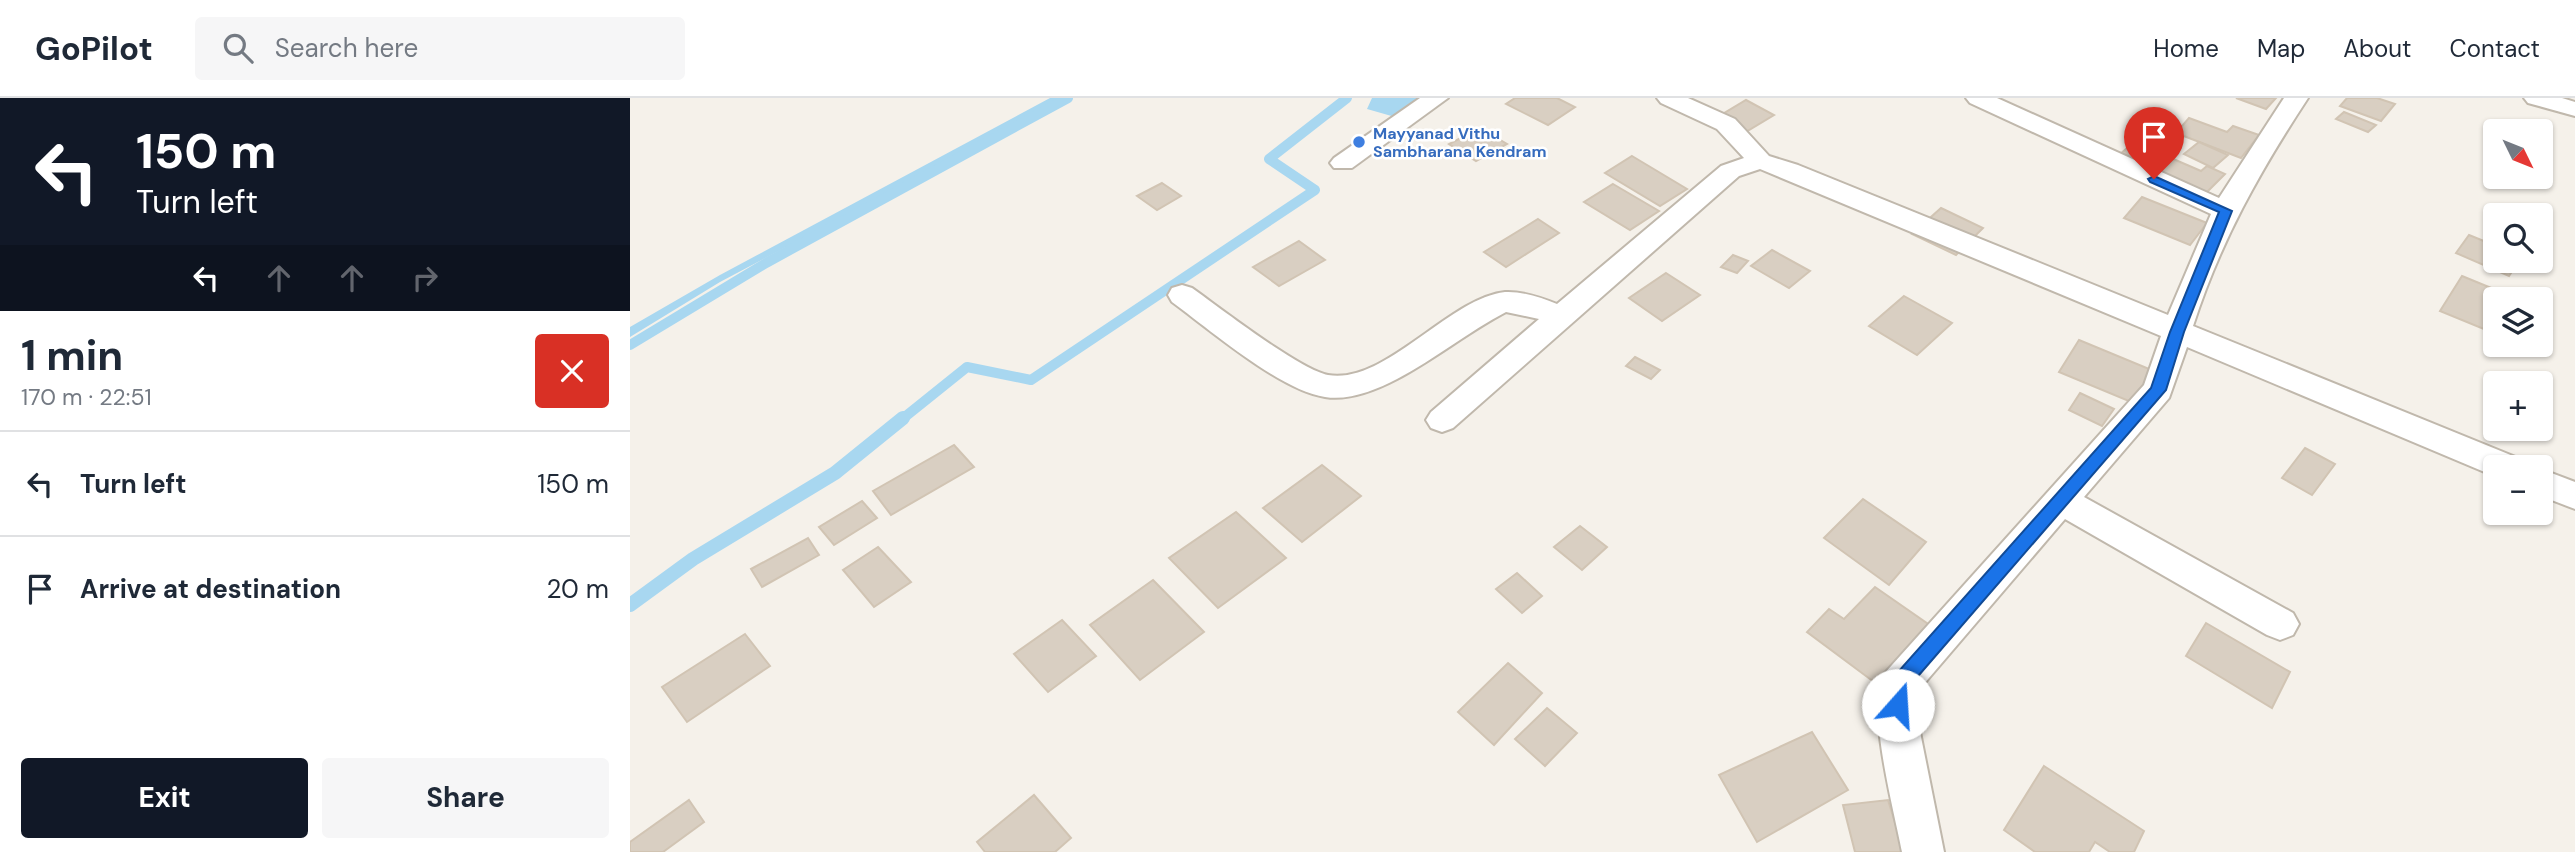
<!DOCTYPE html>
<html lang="en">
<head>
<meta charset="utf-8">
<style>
	:root { --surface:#fff; --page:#f6f6f7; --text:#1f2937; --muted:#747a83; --line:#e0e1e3; --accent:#111827 }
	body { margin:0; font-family:"DM Sans",sans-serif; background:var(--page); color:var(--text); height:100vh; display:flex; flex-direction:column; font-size:26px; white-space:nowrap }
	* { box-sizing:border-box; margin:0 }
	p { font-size:23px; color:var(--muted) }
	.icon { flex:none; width:38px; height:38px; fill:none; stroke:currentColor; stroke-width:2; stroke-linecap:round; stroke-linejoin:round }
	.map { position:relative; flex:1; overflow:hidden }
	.sheet { display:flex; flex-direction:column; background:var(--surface); width:630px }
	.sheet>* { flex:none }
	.hud { background:#111827; color:#fff; overflow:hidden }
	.needle { width:46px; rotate:133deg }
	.controls { position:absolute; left:1853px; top:21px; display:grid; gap:14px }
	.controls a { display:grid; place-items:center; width:70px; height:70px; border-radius:7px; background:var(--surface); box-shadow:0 2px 5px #0004; font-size:35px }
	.pin { position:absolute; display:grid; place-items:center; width:60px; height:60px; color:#fff; margin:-72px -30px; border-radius:50% 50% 50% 0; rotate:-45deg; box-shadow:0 0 7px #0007 }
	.pin .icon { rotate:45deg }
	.me { position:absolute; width:77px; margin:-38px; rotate:19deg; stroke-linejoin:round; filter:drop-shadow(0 0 5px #0008) }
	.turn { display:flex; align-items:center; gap:24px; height:147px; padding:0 21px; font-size:32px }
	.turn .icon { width:91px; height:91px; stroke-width:2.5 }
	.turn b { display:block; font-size:49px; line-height:60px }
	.lanes { display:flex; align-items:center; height:66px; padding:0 21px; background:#0003; justify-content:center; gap:35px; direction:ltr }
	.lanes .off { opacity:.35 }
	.round { display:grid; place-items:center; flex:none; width:74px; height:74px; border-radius:7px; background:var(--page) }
	.summary { display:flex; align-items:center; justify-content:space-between; height:119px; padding:0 21px }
	h1 { font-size:42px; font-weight:700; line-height:52px }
	.cta { display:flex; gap:14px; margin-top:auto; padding:14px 21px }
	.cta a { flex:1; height:80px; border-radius:7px; background:var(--accent); color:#fff; font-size:28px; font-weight:700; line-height:80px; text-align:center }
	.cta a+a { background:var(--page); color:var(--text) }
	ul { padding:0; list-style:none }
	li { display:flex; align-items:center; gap:21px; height:105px; padding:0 21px; border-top:2px solid var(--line) }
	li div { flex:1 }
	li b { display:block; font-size:26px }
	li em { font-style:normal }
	header { display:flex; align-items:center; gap:42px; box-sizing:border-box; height:98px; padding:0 35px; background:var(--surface); border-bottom:2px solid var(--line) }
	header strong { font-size:33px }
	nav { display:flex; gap:38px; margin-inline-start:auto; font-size:24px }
	.search { width:490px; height:63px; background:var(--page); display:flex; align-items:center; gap:18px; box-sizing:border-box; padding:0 24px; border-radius:7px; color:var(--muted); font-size:26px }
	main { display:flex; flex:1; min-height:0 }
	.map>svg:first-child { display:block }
</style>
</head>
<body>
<header>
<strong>GoPilot</strong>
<div class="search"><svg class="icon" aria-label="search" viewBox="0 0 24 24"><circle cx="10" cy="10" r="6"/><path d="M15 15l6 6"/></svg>Search here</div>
<nav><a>Home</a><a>Map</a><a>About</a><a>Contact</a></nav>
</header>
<main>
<section class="sheet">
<div class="hud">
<div class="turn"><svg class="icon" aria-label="left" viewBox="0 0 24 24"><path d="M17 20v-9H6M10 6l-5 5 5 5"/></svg><div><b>150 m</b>Turn left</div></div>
<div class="lanes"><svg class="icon" aria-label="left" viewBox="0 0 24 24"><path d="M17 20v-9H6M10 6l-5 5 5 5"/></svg><svg class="icon off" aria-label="ahead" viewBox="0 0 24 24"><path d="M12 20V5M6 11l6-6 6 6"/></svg><svg class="icon off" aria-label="ahead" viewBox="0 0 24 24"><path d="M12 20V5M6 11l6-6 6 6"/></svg><svg class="icon off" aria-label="right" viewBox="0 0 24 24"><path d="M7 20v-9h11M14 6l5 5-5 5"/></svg></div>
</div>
<div class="summary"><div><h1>1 min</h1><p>170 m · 22:51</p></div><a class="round" style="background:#d93025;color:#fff"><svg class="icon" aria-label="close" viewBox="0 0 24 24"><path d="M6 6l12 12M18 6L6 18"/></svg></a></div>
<ul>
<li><svg class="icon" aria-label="left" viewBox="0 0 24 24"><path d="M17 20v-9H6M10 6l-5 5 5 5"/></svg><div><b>Turn left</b></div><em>150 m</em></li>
<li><svg class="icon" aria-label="arrive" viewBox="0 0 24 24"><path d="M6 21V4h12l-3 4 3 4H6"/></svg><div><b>Arrive at destination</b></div><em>20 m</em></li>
</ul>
<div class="cta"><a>Exit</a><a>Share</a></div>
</section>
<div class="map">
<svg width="1945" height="754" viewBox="0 0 1945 754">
	<rect width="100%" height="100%" fill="#f5f1ea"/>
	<!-- water -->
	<g fill="#a8d7f0">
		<path d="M420 0H438L90 184 0 239V229L90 177Z"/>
		<path d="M742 0H803L772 21 737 11Z"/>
	</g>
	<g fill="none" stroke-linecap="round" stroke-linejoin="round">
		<!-- stream-far1 -->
		<g stroke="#a8d7f0" stroke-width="10">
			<path d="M0 247 136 165 438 0"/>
			<path d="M271 322 337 269 401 282 685 92 639 61 717 0"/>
		</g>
		<!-- stream -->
		<path stroke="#a8d7f0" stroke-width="14" d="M0 507 63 461 205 375 273 320"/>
	</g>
	<!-- building -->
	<g fill="#d9cfc2" stroke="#d1c4b3" stroke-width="2">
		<path d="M885 0H927L945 9 918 27 876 6Z"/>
		<path d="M1606 0H1646L1636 11Z"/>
		<path d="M1717 0H1747L1765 6 1751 23 1710 8Z"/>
		<path d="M1116 2 1144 17 1114 35 1086 20Z"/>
		<path d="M1714 14 1746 27 1738 34 1706 21Z"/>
		<path d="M1559 20 1597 34 1603 28 1629 37 1611 60 1546 35Z"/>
		<path d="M850 30 877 46 846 63 819 46Z"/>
		<path d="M1504 44 1571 73 1577 68 1595 76 1575 96 1488 58Z"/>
		<path d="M1569 44 1598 57 1583 70 1554 56Z"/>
		<path d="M1002 58 1057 91 1030 108 975 75Z"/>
		<path d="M532 85 551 98 527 112 507 98Z"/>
		<path d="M983 86 1029 113 1000 132 954 104Z"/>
		<path d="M1512 99 1577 125 1560 147 1494 120Z"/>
		<path d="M1311 110 1353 130 1326 157 1282 136Z"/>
		<path d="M908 121 929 135 876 169 854 154Z"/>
		<path d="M1839 137 1866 148V163H1889L1879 178 1826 155Z"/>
		<path d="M669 143 695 162 649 188 623 169Z"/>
		<path d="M1142 152 1180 173 1159 190 1121 168Z"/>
		<path d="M1103 157 1118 163 1107 175 1091 169Z"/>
		<path d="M1036 175 1070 197 1032 223 999 200Z"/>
		<path d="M1832 178 1888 201H1866V236L1810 213Z"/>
		<path d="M1274 198 1322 225 1287 257 1239 228Z"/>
		<path d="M1449 242 1524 273 1506 306 1429 274Z"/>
		<path d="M1005 259 1030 272 1021 281 996 268Z"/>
		<path d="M1450 295 1484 311 1472 328 1439 312Z"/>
		<path d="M324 347 344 369 261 417 243 393Z"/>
		<path d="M1675 350 1705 366 1682 397 1652 380Z"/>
		<path d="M692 367 731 398 672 444 633 410Z"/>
		<path d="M1233 401 1296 444 1259 487 1194 440Z"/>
		<path d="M232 403 247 420 204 447 189 429Z"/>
		<path d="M606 414 656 460 588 510 539 460Z"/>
		<path d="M950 428 977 449 952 472 924 449Z"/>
		<path d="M178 440 189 457 132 489 121 471Z"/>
		<path d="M248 449 281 484 244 509 213 472Z"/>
		<path d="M887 475 912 498 892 515 866 491Z"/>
		<path d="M523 482 574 534 510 582 460 527Z"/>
		<path d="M1245 489 1301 528 1248 587 1177 534 1199 511 1214 521Z"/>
		<path d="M432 522 466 558 418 594 384 556Z"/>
		<path d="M1576 525 1660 574 1642 610 1556 558Z"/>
		<path d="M115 536 140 568 57 624 32 589Z"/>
		<path d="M878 565 912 595 864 647 828 614Z"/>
		<path d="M917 610 947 635 915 668 885 641Z"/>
		<path d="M1182 634 1218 692 1127 744 1089 677Z"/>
		<path d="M1414 668 1514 733 1504 754H1480L1465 744 1459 754H1405L1374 732Z"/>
		<path d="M404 697 441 740 425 754H355L347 744Z"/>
		<path d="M59 702 74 724 33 754H0V744Z"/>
		<path d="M1258 702 1274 754H1225L1213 707Z"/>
	</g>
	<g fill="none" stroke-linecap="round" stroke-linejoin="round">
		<defs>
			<g id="street">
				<path d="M790 0H818L722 70H704L700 65 704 60Z"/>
				<path d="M1027 0H1058L1105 21 1139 58 1168 67 1538 217 1581 116 1340 5 1336 0H1367L1589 100 1654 0H1678C1630 73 1590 144 1563 228L1888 360 1893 369H1866L1864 378 1557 249 1539 300 1454 399 1663 515 1669 526 1663 537 1650 542 1637 537 1435 421 1287 594 1288 624 1314 754H1272C1264 712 1237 613 1253 577L1514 287 1531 238 1130 71 1109 78 823 330 812 334 801 330 796 322 801 314 909 221 876 214C838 234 805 261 767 281 746 292 719 303 695 299 651 293 579 231 542 204L538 197 542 190 552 187 562 190C589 209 670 272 698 277 755 287 819 200 875 194 892 193 912 200 927 206L1091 68 1114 60 1087 31 1031 5Z"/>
				<path d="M1894 0H1932L1945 4V18L1898 5Z"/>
				<path d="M1911 371 1945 384V411L1911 398Z"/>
			</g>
		</defs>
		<!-- street casing -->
		<use href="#street" stroke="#c0b8ac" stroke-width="4"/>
		<!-- street -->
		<use href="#street" fill="#fff" fill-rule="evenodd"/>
	</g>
	<!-- route -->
	<path fill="#1a73e8" stroke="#114b97" stroke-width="2" d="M1524 78 1602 113 1554 234 1536 292 1276 592 1274 613 1268 615 1261 613 1258 589 1260 583 1521 290 1540 234 1589 114 1520 84 1518 81Z"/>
	<!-- markers -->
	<circle fill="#3f7fe0" stroke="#fff" stroke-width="2.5" cx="729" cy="44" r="7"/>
	<g text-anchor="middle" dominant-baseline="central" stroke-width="5" stroke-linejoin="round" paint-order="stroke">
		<!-- far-shop labels -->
		<g font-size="16" font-weight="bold" fill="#366cbe" stroke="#fff" text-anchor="start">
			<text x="743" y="35">Mayyanad Vithu<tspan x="743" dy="18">Sambharana Kendram</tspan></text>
		</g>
	</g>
</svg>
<div class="controls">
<a><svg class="needle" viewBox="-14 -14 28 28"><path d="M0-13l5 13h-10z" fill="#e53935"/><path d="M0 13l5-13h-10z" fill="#747a83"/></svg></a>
<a><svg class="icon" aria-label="search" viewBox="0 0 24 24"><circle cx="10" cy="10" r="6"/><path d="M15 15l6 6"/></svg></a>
<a><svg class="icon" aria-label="layers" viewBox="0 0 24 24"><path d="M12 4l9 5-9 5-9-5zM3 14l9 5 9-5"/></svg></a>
<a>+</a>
<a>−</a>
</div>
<div class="pin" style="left:1524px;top:81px;background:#d93025"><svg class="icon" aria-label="arrive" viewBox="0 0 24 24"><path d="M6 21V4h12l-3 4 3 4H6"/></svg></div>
<svg class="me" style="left:1268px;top:607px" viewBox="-20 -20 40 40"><circle r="19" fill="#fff"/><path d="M0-13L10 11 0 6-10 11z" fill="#1a73e8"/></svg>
</div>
</main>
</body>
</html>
